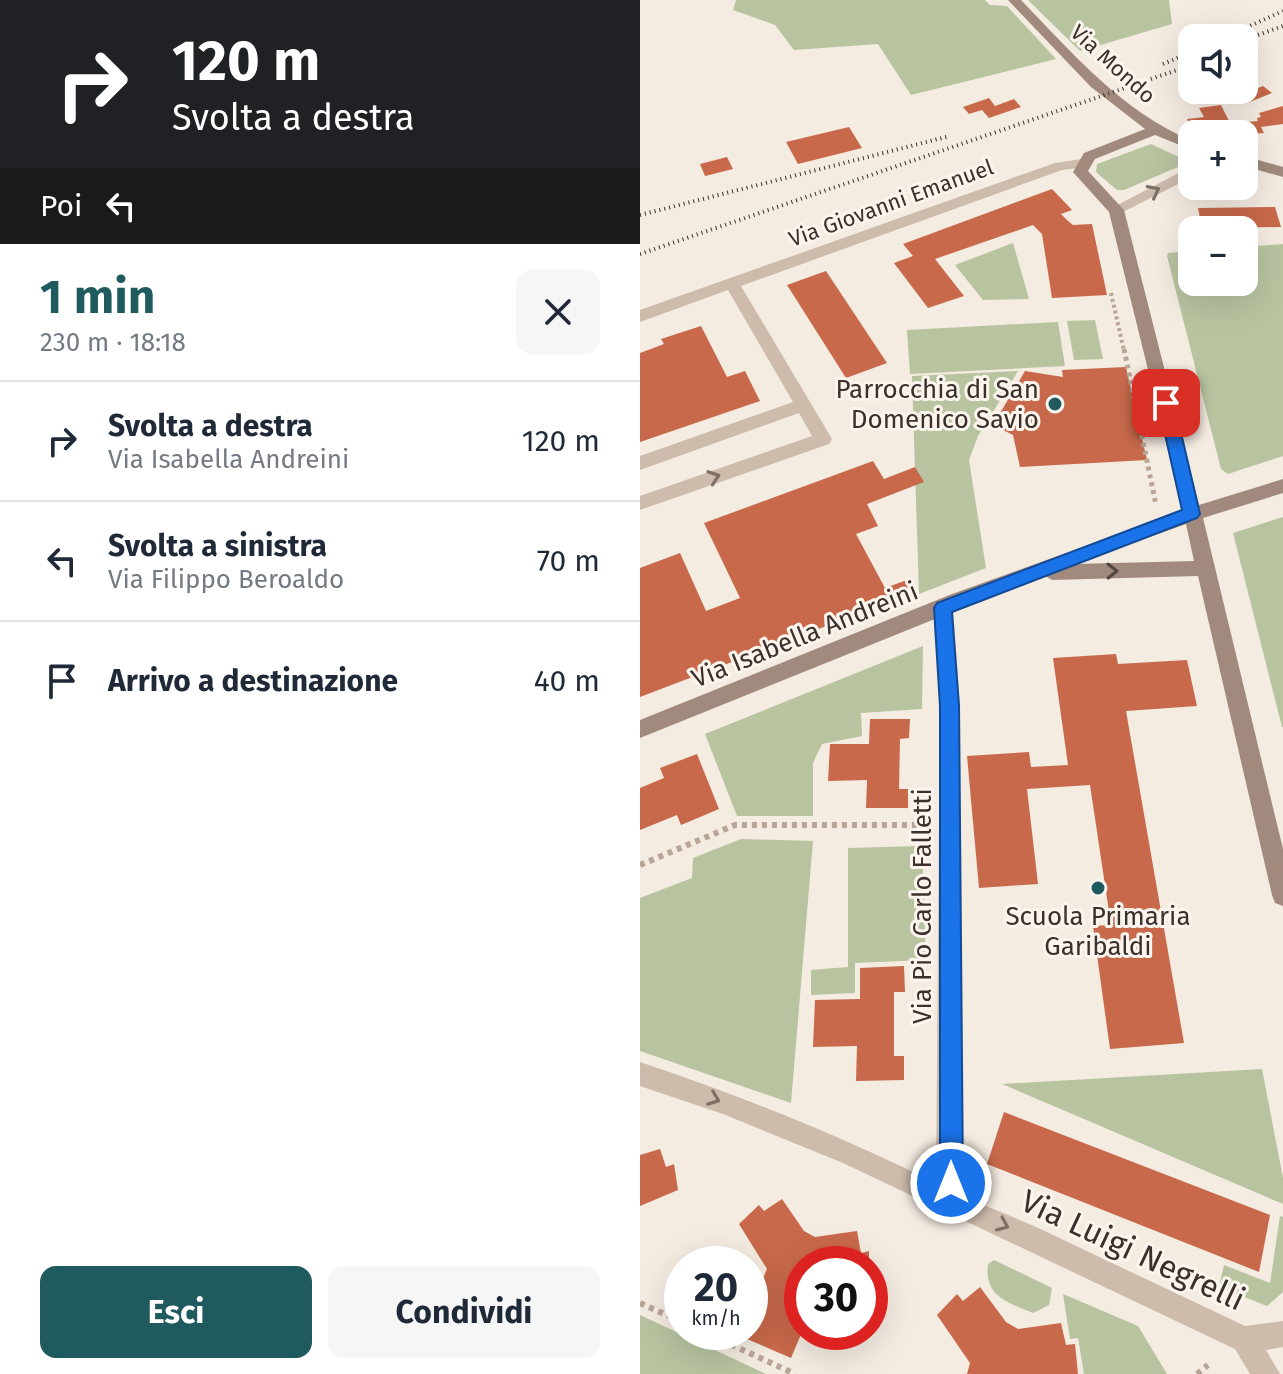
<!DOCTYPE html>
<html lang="it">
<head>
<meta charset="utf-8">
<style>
	:root { --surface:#fff; --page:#f6f6f7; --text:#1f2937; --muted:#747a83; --line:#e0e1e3; --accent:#1f5a5e }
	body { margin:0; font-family:"Fira Sans",sans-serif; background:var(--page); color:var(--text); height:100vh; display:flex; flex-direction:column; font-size:30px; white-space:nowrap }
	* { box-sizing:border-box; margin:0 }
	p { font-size:26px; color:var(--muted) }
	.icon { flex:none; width:44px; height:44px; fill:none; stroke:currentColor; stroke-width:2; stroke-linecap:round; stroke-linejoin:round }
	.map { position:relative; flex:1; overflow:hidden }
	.sheet { display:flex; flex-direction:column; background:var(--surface); width:640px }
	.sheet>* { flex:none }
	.guide { background:#202124; color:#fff; overflow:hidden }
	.controls { position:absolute; left:538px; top:24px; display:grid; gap:16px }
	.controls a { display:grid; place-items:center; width:80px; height:80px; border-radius:16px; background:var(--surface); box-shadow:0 8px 32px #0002; font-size:40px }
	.speed { position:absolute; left:24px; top:1246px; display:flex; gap:16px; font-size:40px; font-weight:700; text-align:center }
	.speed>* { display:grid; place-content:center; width:104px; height:104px; border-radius:50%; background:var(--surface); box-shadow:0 8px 32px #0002; line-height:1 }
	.speed small { font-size:20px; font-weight:400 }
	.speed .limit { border:12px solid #d22; background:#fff; color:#111 }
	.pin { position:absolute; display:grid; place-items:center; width:68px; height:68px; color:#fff; margin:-34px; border-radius:16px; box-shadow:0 4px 12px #0006 }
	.me { position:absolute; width:88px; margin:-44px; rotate:0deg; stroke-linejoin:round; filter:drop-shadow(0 0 6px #0008) }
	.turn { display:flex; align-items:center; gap:28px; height:168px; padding:0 40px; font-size:36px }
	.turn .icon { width:104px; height:104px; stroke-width:2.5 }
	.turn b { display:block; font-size:56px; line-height:68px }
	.then { display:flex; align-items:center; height:76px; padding:0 40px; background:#0003; gap:16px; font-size:30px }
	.round { display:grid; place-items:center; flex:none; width:84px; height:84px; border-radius:16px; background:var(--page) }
	.headline { display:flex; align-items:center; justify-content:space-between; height:136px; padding:0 40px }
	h1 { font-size:48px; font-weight:700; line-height:60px; color:var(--accent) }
	.cta { display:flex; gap:16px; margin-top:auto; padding:16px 40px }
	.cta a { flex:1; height:92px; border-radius:16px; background:var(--accent); color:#fff; font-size:32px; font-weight:700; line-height:92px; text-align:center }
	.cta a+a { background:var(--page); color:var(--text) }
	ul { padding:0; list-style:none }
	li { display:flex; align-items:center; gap:24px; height:120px; padding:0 40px; border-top:2px solid var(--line) }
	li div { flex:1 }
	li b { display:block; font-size:30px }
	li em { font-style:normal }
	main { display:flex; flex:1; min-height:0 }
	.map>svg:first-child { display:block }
</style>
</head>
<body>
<main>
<section class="sheet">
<div class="guide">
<div class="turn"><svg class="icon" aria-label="right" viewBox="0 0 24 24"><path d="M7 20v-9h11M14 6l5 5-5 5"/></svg><div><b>120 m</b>Svolta a destra</div></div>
<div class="then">Poi<svg class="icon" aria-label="left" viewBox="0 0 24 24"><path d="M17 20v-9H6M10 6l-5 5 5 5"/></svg></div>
</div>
<div class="headline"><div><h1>1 min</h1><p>230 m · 18:18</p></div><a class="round"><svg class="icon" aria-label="close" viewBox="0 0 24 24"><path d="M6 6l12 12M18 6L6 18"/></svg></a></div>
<ul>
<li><svg class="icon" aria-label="right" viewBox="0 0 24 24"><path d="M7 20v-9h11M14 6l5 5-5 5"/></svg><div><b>Svolta a destra</b><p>Via Isabella Andreini</p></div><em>120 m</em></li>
<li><svg class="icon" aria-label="left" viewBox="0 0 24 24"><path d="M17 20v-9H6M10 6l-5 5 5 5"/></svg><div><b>Svolta a sinistra</b><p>Via Filippo Beroaldo</p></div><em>70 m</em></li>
<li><svg class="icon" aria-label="arrive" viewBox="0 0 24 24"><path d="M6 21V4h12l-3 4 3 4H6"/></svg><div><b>Arrivo a destinazione</b></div><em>40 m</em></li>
</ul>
<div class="cta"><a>Esci</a><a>Condividi</a></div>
</section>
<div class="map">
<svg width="643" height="1374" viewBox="0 0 643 1374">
	<rect width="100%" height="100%" fill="#f4ebe1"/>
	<!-- green -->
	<g fill="#b8c4a0">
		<path d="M96 0H345L350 5 367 6 416 59 271 95 238 44 154 50 135 25 93 10Z"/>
		<path d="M388 0H529L532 24 440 51Z"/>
		<path d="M511 144 543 159 545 164 484 190H477L456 172 457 164Z"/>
		<path d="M373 243 389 299 343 300 315 265Z"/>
		<path d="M643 244V456L588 474 581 469 527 256 528 253 552 251V282H604V247Z"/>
		<path d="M455 320 463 359 434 360 427 321Z"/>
		<path d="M418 322 425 366 270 374 267 330Z"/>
		<path d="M378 371 338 436 329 460 346 568 279 594 272 376Z"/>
		<path d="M643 517V727H642L593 533Z"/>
		<path d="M283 646 282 709 221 713 222 736 182 744 173 763V816H97L65 734Z"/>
		<path d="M101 839 173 841 151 1103 0 1051V898L52 878 53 858Z"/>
		<path d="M282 846 286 960 215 963V993L171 995V970L208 967V848Z"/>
		<path d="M622 1069 643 1178V1204L362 1084Z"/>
		<path d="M640 1216 643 1217V1292L627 1306 579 1287 584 1265 630 1283Z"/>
		<path d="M354 1260 412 1288 409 1305 393 1313C367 1302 344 1296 348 1264Z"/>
		<path d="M423 1294 498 1326 527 1374H444L438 1338 430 1339Z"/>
		<path d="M0 1315 126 1374H0Z"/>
	</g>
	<!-- building -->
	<g fill="#c8694b">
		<path d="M623 86 632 93 605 104 596 97Z"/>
		<path d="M349 98 355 106 374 99 381 107 349 118 342 110 329 114 323 107Z"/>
		<path d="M581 105 590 123 551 127 547 119 564 117 559 108Z"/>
		<path d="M643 106V124L621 127 624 133 612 134 606 122 618 121 617 118 621 117 619 113Z"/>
		<path d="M209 127 222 148 158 164 146 142Z"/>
		<path d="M87 157 93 169 65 176 60 164Z"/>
		<path d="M412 189 432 210 421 214 428 221 433 225 452 224 467 295 412 298 402 234 393 225 295 259 324 296 288 308 254 263 273 256 263 244Z"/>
		<path d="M635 207 641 227 562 228 558 208Z"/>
		<path d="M186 271 247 363 206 378 147 285Z"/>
		<path d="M61 326 87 377 105 371 120 401 0 442V353L24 344 21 339Z"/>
		<path d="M486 367 507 460 380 467 373 435 353 425 385 371 423 377 422 370Z"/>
		<path d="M233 461 244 479 275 467 284 482 227 504 238 526 216 534 245 588 267 580 273 593 0 697V568L40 553 66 611 100 598 64 523Z"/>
		<path d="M476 654 478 664 547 660 557 706 486 711 544 1043 470 1049 453 926 471 925 450 785 387 789 398 884 339 888 327 756 389 752 391 767 428 765 413 658Z"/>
		<path d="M230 719H270L269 738 260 739 259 789H268V808H226L227 780 188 781 190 744H229Z"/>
		<path d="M57 754 79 809 41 825 37 815 0 830V788L24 778 20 768Z"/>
		<path d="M264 966 265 992H254V1056H264V1080L216 1081 217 1046 173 1047 175 1000 220 999V968Z"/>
		<path d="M364 1112 630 1215 619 1272 347 1164Z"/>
		<path d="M20 1149 26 1167 34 1164 38 1190 0 1206V1155Z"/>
		<path d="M142 1199 164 1231 175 1237 217 1231 221 1253 229 1251V1264H162V1332L151 1358 100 1336 101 1332H110V1310L127 1269 99 1224 119 1205 124 1211Z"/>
		<path d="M340 1287 366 1322 378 1329 421 1323 426 1345 435 1344 438 1374H327L330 1363 297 1315 317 1294 323 1301Z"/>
	</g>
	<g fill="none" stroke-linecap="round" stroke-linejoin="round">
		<!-- path-far2 -->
		<path stroke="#b9a596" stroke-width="4" stroke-dasharray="3 3" stroke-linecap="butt" d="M471 293 484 351"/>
		<!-- path-far1 -->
		<path stroke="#b9a596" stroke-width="5" stroke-dasharray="4 4" stroke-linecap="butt" d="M484 349 516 505"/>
		<!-- path -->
		<g stroke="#b9a596" stroke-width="6" stroke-dasharray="5 5" stroke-linecap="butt">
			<path d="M0 865 95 825H287"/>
			<path d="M0 1303 42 1322"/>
			<path d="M64 1332 155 1374"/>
			<path d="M557 1374 568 1365"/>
		</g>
		<!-- street -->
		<g fill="#cdbbac" fill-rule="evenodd">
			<path d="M442 159 449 164 447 167 422 170 101 286 192 439 189 444 0 510V496L172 436 159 413 0 470V456L153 402 88 290 0 322V310L415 163Z"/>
			<path d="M552 166V177L481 213H471L468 210Z"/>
			<path d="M303 600 310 602 313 608 320 706 322 1196 394 1226 605 1326 643 1321V1347L626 1350 640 1374H610L595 1349 203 1163 83 1114 0 1086V1062C102 1096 200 1136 296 1183L300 706 293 608 296 602Z"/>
		</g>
		<!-- secondary -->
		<g fill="#a18a7d" fill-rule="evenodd">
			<path d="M368 0H381C433 54 482 111 552 141V150L515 135 455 159 448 171 484 210 559 505 643 479V493L563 518 643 849V906L635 903 632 895 558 576 412 580 404 575 0 738V720L312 594 543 511 469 212 433 172 444 153 505 129 451 87ZM546 524 554 561 435 564Z"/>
			<path d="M604 156 643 167V177L604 166Z"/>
		</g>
		<!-- rail -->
		<g stroke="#3b302b" stroke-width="4" stroke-dasharray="1 4" stroke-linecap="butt">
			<path d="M583 38 643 11"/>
			<path d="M604 40 643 26"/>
			<path d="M523 64 552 52"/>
			<path d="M0 215 310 136"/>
			<path d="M0 254 552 65"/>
		</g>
	</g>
	<!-- one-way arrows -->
	<defs><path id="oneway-chevron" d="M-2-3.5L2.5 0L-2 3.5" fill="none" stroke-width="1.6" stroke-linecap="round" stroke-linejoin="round" transform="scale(2)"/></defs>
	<g stroke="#7d6f65">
		<use href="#oneway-chevron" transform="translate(514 191) rotate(-27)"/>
		<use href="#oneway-chevron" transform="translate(74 477) rotate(-19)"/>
		<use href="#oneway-chevron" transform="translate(74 1099) rotate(21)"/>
		<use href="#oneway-chevron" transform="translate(363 1225) rotate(23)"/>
	</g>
	<use stroke="#544640" href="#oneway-chevron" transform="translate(472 571) rotate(-1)"/>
	<!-- route -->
	<path fill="#1a73e8" stroke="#114b97" stroke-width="2" d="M526 398 534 403 560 514 557 518 312 612 319 706 323 1183 319 1191 311 1195 303 1191 300 1183V706L294 608 297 603 542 510 518 403Z"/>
	<!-- markers -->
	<g fill="#1f5a5e" stroke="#fbf5ee" stroke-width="3">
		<circle cx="415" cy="404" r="8"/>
		<circle cx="458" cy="888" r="8"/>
	</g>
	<g text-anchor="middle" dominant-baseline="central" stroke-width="6" stroke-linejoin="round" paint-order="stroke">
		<!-- far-street labels -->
		<g font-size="22" fill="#3b302b" stroke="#fbf5ee">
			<text transform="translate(473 64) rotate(42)">Via Mondo</text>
			<text transform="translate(251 203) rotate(-20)">Via Giovanni Emanuel</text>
		</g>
		<!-- poi labels -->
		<g font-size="26" fill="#3b302b" stroke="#fbf5ee" text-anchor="end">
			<text x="399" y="389">Parrocchia di San<tspan x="399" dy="30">Domenico Savio</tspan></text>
			<text x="458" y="916" text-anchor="middle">Scuola Primaria<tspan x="458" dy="30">Garibaldi</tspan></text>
		</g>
		<!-- street labels -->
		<g font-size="26" fill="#3b302b" stroke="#fbf5ee">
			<text transform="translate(165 635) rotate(-22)">Via Isabella Andreini</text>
			<text transform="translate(282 906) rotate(-90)">Via Pio Carlo Falletti</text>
		</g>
		<!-- near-street labels -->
		<g font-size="32" fill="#3b302b" stroke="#fbf5ee">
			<text transform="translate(493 1250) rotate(25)">Via Luigi Negrelli</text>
		</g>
	</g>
</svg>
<div class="controls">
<a><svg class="icon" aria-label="sound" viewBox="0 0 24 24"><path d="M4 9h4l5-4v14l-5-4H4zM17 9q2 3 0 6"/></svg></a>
<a>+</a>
<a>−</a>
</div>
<div class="speed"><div>20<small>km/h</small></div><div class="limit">30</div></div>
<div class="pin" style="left:526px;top:403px;background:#d93025"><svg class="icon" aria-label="arrive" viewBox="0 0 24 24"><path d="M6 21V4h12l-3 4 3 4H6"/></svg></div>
<svg class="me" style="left:311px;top:1183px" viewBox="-20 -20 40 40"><circle r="17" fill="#1a73e8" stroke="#fff" stroke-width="3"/><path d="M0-11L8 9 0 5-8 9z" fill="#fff"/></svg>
</div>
</main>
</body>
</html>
